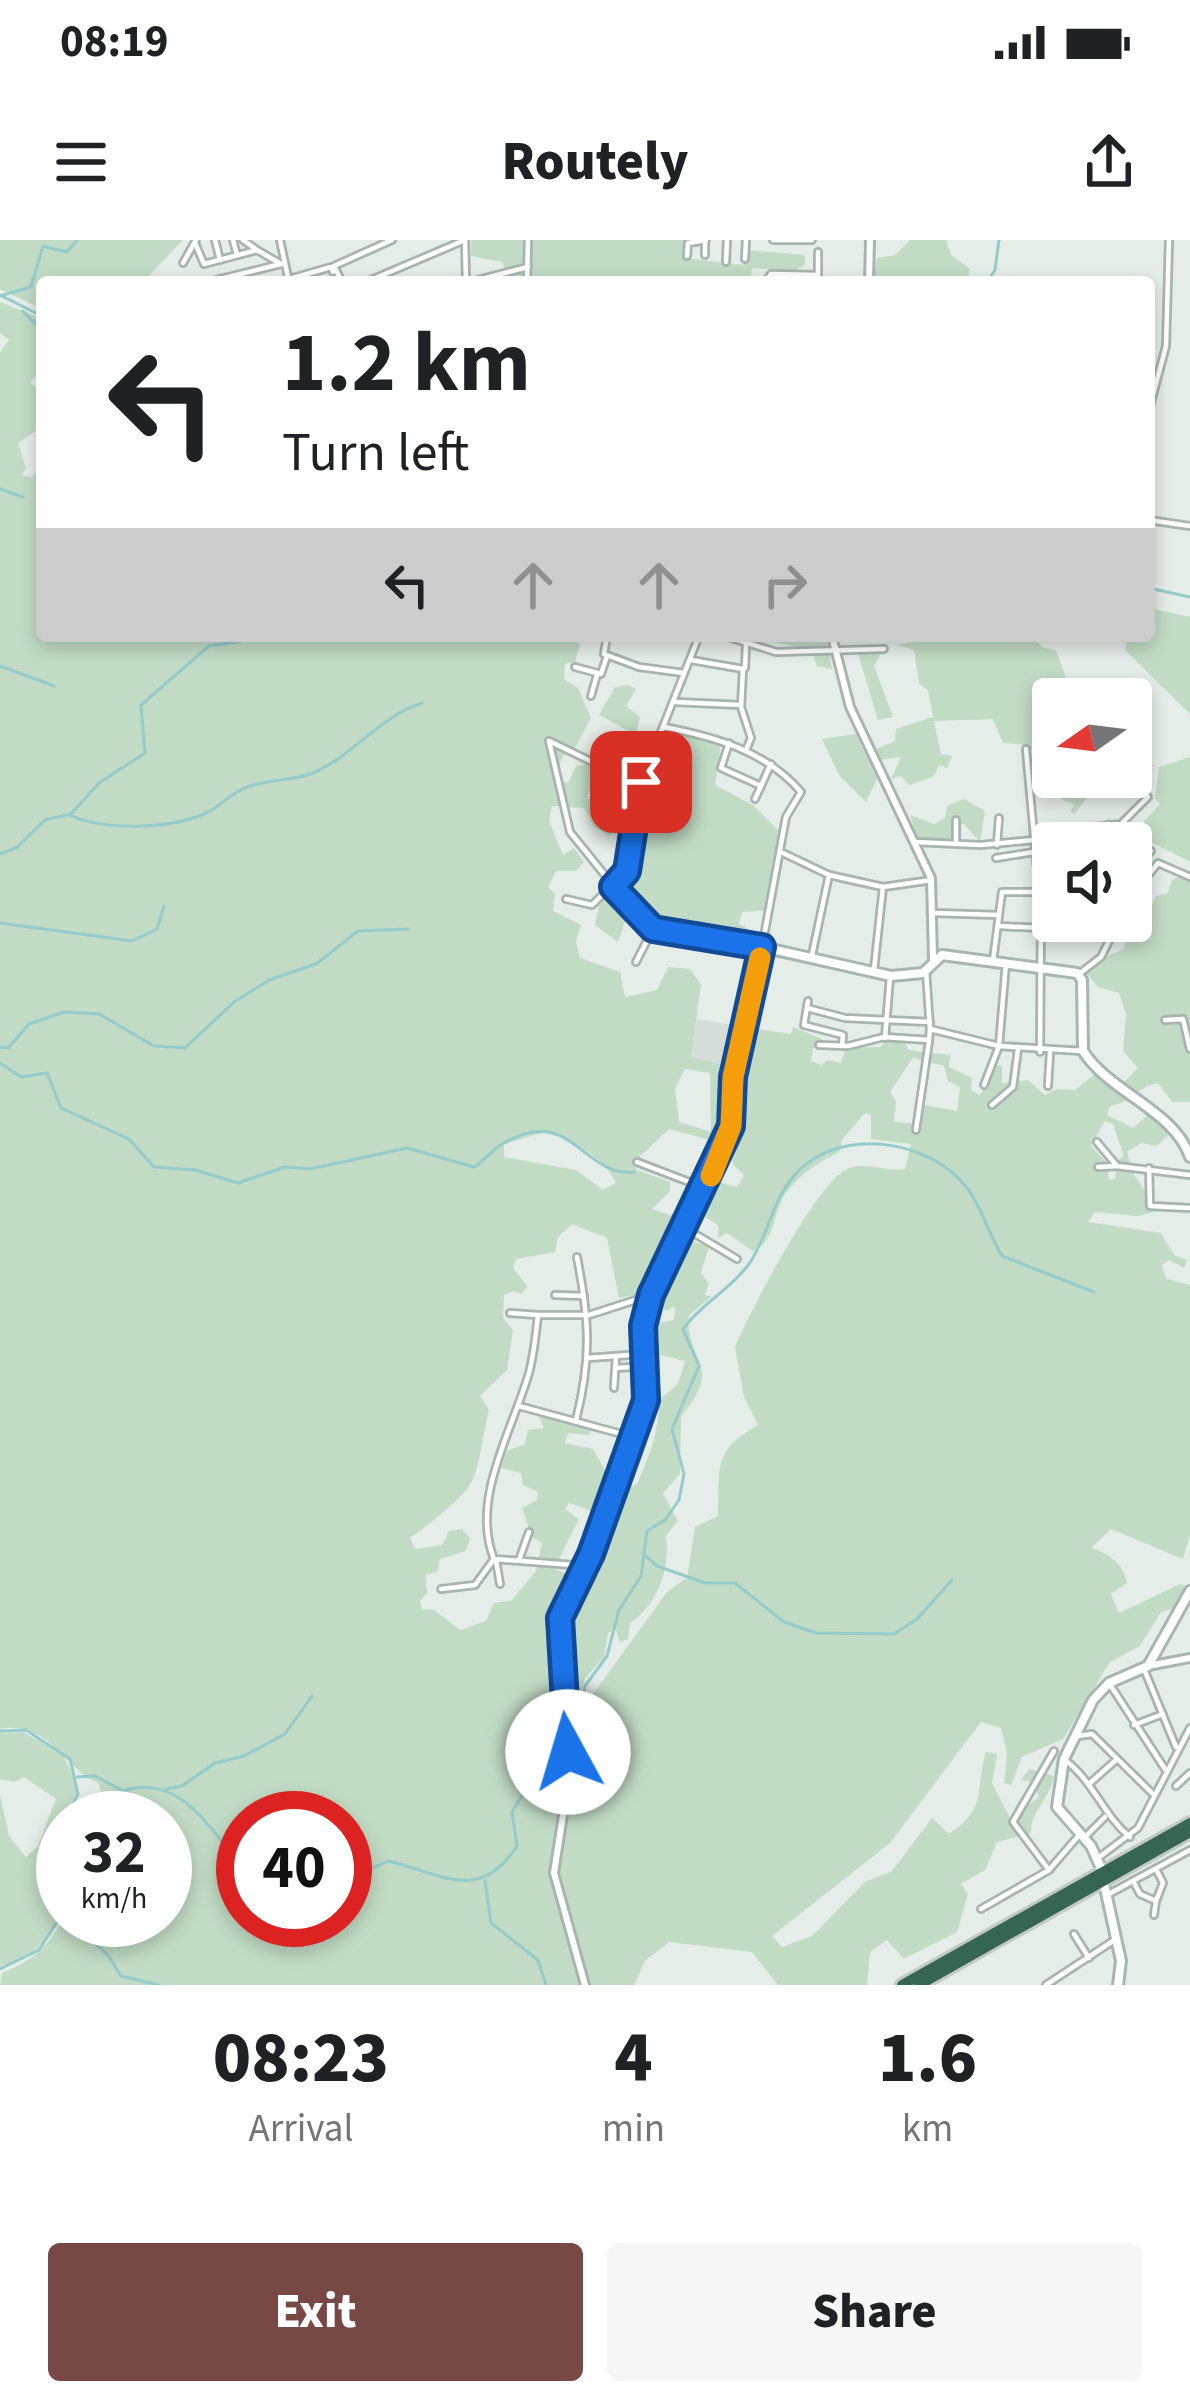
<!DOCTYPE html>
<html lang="en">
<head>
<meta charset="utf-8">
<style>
	:root { --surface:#fff; --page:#f6f6f6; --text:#202124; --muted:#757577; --accent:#784845 }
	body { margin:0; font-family:"Source Sans 3",sans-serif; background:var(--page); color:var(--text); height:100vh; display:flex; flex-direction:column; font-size:45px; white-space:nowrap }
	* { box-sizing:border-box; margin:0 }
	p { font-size:39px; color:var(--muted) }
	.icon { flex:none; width:66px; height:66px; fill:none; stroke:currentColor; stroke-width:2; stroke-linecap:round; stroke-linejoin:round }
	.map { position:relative; height:1745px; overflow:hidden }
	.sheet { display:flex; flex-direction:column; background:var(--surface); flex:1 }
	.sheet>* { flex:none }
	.guide { position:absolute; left:36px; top:36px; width:1119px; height:366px; border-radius:12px; box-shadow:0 6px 18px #0003; background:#fff; color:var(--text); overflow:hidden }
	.needle { width:78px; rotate:256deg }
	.tools { position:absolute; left:1032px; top:438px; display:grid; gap:24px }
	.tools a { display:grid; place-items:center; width:120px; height:120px; border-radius:12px; background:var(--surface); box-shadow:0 6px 18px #0003; font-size:60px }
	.speed { position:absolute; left:36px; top:1551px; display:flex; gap:24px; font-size:60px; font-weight:700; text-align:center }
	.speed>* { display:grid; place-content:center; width:156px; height:156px; border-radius:50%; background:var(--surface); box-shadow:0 6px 18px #0003; line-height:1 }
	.speed small { font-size:30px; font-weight:400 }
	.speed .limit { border:18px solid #d22; background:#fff; color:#111 }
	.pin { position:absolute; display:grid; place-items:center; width:102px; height:102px; color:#fff; margin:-51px; border-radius:24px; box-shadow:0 6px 18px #0006 }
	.me { position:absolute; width:132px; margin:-66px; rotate:354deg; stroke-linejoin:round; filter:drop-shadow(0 0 9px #0008) }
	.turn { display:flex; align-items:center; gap:42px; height:252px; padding:0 48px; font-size:54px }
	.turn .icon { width:156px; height:156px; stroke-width:2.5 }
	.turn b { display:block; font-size:84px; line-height:102px }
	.lanes { display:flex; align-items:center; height:114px; padding:0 48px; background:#0003; justify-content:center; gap:60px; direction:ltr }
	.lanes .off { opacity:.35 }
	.eta { display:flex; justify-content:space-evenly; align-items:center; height:204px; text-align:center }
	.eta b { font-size:72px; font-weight:800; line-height:84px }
	.button { display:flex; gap:24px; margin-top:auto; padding:24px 48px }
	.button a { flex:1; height:138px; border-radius:12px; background:var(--accent); color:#fff; font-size:48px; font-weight:800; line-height:138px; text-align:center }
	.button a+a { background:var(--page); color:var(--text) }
	.status { display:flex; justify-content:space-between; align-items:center; height:84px; padding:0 60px; background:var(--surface); direction:ltr }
	.status svg { height:33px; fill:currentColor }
	header { display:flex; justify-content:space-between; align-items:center; height:156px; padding:0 48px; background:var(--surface); font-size:54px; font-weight:800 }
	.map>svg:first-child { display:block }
</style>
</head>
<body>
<div class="status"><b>08:19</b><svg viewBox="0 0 49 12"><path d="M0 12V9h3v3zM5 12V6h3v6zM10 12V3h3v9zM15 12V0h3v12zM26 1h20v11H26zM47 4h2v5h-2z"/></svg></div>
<header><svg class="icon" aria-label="menu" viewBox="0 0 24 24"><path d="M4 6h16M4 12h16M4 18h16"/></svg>Routely<svg class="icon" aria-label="share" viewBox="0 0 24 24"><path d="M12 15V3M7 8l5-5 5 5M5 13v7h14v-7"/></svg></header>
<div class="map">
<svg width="1190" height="1745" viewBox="0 0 1190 1745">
	<rect width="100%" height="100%" fill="#e5ede8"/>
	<!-- built -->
	<path fill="#d4ddd7" d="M697 779 751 788 737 828 690 817Z"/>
	<!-- green -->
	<g fill="#c1dbc4" fill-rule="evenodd">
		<path d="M0 0H183L143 42H42V69L0 49Z"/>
		<path d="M471 0H684V18L744 25 746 10 805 15V25L793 31 752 28 750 42H509L502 22 471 16Z"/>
		<path d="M910 0H946L951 15 969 28V42H873L877 18 895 15Z"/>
		<path d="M0 62 42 79V130L30 142 42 153V187L18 203 26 229 21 235 31 237 42 228V396H564L580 404 575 422 565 424 564 439 578 448 591 478 574 510 563 516 554 538 568 543 576 526 594 523 607 498 671 520 673 509 666 501 671 491 721 503 715 545 753 565 781 593 768 670 742 672 739 684 758 694 755 700 653 683 631 664 618 702 595 685 599 665 629 637 636 586 663 588 668 574 664 552 673 542 672 530 651 524 641 534 603 533 591 541 587 559 609 563 611 596 594 587 584 568 552 566 549 581 563 615 574 608 584 622 576 631H556L548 647 555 654 553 671 581 685 576 701 580 718 620 732 625 757 657 750 668 727 690 729 701 745 691 817 737 828 751 788 791 794 793 787 822 799 823 805 813 808 811 821 821 825 828 820 841 823 846 808 880 807 887 800 905 801 908 810 950 815 949 827 972 838 971 850 980 855 994 824 1002 826V843L1028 840 1045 855 1056 849 1075 850 1098 832 1120 846 1138 828 1123 811 1126 775 1119 753 1098 747 1081 727 1124 709 1127 688 1121 681H1131V667L1151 666 1156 656 1167 654 1172 640 1190 632V862H1172L1158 843C1139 846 1129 864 1110 866L1107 875 1133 888 1148 875 1170 893 1157 906 1142 903 1127 912 1133 933 1158 971 1137 976 1095 972 1088 982 1161 993 1174 1015 1187 1020 1184 1028 1169 1020 1162 1025 1166 1039 1190 1045V1294L1183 1319 1111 1289 1091 1308C1107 1312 1125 1325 1127 1343L1111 1354 1119 1373 1180 1344 1187 1347 1175 1368 1161 1372 1140 1406 1110 1422 1063 1499 1022 1517 1011 1545 1004 1543 1007 1513 1001 1488 981 1482 890 1603 772 1696 782 1707 812 1696 865 1642 892 1631 932 1578 949 1594C989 1567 974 1551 986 1512L997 1514 992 1543 1010 1578 1039 1557 1034 1542 1021 1540 1029 1529 1054 1536C1051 1557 1030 1572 1031 1593L997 1602 985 1630 961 1644 968 1654 957 1692 904 1719 887 1700 870 1712 867 1745H778L752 1712 669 1702 645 1721 634 1745H0L2 1733C32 1721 47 1708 63 1679L165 1680V1578H110L98 1543C66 1531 49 1479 0 1489V112L9 100 0 93ZM913 818 944 826 948 841 960 847 957 871 924 865 921 884 894 882 896 861 890 852ZM685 829 710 833 711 892 679 882 675 848ZM864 874H871V899L911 904 905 929C887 932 866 922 849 928 819 938 749 1073 735 1107L744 1157 758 1185C712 1210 720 1229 718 1276L695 1287 687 1338 667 1352 590 1458 592 1527 575 1533 562 1523 563 1487 573 1482 585 1438 604 1417 608 1393 616 1390 619 1402 628 1399 630 1383C659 1363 670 1329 666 1295L678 1281 663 1253 680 1234 681 1176C726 1124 684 1122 689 1075L711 1057 705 1054 709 1044 701 1033 709 1006 677 998 687 979 678 972 669 975 652 969 670 951V942L637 930 633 923 669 889 732 906 733 924 744 935 737 947 718 942 701 974 718 985V998L727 993 753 1011C777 1001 772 972 786 953 800 933 819 923 840 911L842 900ZM1105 881 1113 884 1124 916 1117 921 1115 939 1109 940 1107 923 1091 906ZM545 892C570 899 606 918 616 943L603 950 576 930 504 917V904ZM572 984 607 998 619 1058 646 1053 667 1071 675 1066 674 1080 647 1085 652 1113 685 1121 678 1144 659 1160C659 1192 649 1217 637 1244L630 1247 611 1241 593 1209 565 1203 568 1193 589 1195 592 1185 586 1179 535 1169 544 1188 528 1190 525 1204 507 1211 501 1228 521 1233 523 1245 538 1252 537 1260 522 1268 532 1297 542 1303 536 1331 511 1361 494 1363 486 1381 460 1390 433 1369 422 1370 420 1361 427 1353 426 1335 438 1331 440 1319 466 1311 470 1298 462 1289 449 1291 442 1305 416 1309 410 1298C427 1286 462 1259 471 1243 481 1223 483 1192 489 1170L480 1156 507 1130 513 1090 503 1078 504 1055 513 1051 522 1054 527 1046 513 1028 516 1019 555 1012 558 997ZM569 1263 606 1276 614 1293 602 1309 604 1321 598 1335 574 1336 554 1329 579 1279 565 1269ZM243 1578H345V1680H243Z"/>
		<path d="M1154 369 1190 377V474L1125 410 1128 396H1149V372Z"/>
		<path d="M746 396H826L832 429 817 426 812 410Z"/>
		<path d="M949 396H1031L1044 408 1056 410 1074 459H1053V537H1104L1074 574 1070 571 1075 565 1061 559 1062 544 1053 543 1049 520 1021 504 1003 503 993 479 934 481 941 514 952 516 947 528 939 525 933 537 909 545 901 536 891 539 901 517 879 520 876 509 895 501 896 489 933 477 928 450 919 444 914 410 897 405Z"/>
		<path d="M887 403 874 426 893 477 878 480 857 410Z"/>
		<path d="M628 445 636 449 626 466 640 477 636 495 599 475 615 447Z"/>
		<path d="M856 494 877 539 866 562 839 535 822 499Z"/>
		<path d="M1190 517V622L1147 600 1131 613V603H1053V631H1040L1038 610 1051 608 1065 582 1078 592 1110 578 1115 592 1127 600 1160 564 1155 558 1159 527Z"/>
		<path d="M964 559 985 571 980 602 964 584 955 585 953 600H922L919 605 910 575 934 584 945 578 947 566Z"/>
		<path d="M23 1492 63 1514 78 1549C74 1561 62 1571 61 1583 58 1643 79 1706 0 1726V1555L9 1596 26 1617 38 1606 56 1559 24 1537 14 1542 0 1539V1493Z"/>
	</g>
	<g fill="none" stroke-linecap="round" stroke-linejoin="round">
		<!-- stream -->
		<g stroke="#94cbcb" stroke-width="3">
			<path d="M987 42 995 30 999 0"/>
			<path d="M0 55 42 76"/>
			<path d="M3 55 31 47 43 6 67 12 77 0"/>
			<path d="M23 71 42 91"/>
			<path d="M0 249 23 257"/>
			<path d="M1149 348 1190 357"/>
			<path d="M0 426 54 446"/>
			<path d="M69 575C105 591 169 589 204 574 221 567 230 552 250 546 271 539 293 541 313 533 353 516 380 476 422 463"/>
			<path d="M0 614 16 608 45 580 71 574 99 543 145 513 141 465 209 406 274 396"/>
			<path d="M0 683 132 701 157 689 164 666"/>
			<path d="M0 807 8 808 29 784 64 772 99 774 154 806 185 808 234 762 269 740 316 724 358 691 408 689"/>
			<path d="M0 823 21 837 47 833 61 868 129 899 154 927 195 930 238 943 285 927 310 929 407 908 474 927C485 920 493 909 504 903 572 864 582 937 634 932"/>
			<path d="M646 1316 657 1326 705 1343H735L784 1382 816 1393 894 1394 917 1379 952 1340"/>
			<path d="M0 1491 26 1490 70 1519 78 1554 65 1578"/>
			<path d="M77 1537 95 1536 123 1551C173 1534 204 1578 232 1615L243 1617"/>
			<path d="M166 1549 182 1546 215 1523 244 1516 285 1494 312 1456"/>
			<path d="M345 1640 388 1621C441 1633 479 1665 517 1606L512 1572 536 1532 576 1494 585 1446 607 1416 619 1370 641 1336 647 1291 665 1280 679 1260 684 1234 672 1189 699 1126 683 1089C702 1063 730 1050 749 1024 767 998 771 966 790 941 832 883 930 898 968 949 982 968 989 995 1002 1016L1094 1052"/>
			<path d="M485 1641 491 1683 538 1720 546 1745"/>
			<path d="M68 1680 108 1715 121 1736 159 1745"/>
			<path d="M0 1729 39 1710 63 1673"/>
		</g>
		<defs>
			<g id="minor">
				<path d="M215 0 220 20"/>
				<path d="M233 0 237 15"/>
				<path d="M243 0 257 10"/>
				<path d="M280 0 289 42"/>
				<path d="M465 0 466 42"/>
				<path d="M773 0H812"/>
				<path d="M195 3 204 24 257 10 281 24"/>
				<path d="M818 12V42"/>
				<path d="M705 15V0"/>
				<path d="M687 16 688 3 706 0"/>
				<path d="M745 19 746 0"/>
				<path d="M726 22 727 0"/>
				<path d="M183 23 196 0"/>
				<path d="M208 42 281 24"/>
				<path d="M279 42 331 27 333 32"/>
				<path d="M342 42 334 26 392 0"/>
				<path d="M366 42 465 0"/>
				<path d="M470 42 528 27"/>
				<path d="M527 42 528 0"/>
				<path d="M765 42 771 34 818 35"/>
				<path d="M1149 170 1166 106 1169 0"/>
				<path d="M1149 280 1190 286"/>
				<path d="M607 396 604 414 639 427 684 433"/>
				<path d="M725 396 776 412 884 409"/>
				<path d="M691 420 743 429 741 467 751 498 746 510"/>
				<path d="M575 427 601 434 607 416"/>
				<path d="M745 428 746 405"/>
				<path d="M591 456 597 435"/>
				<path d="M675 462 741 465"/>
				<path d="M549 501 570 592 642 681 653 689 762 707 786 577 801 552C766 511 715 497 664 487"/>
				<path d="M549 501 640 545"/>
				<path d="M729 503 721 528 761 546"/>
				<path d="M1026 509 1041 672 1040 812"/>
				<path d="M755 559 771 524"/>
				<path d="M915 602 981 605 1034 600"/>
				<path d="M956 602V580"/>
				<path d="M1076 603 1094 587 1121 584 1148 557"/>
				<path d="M997 605 999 578"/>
				<path d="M783 613 829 635"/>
				<path d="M996 618 1034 612"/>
				<path d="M1131 633 1151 611"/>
				<path d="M1039 644 1053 641"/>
				<path d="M1131 657 1158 623 1190 637"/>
				<path d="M566 659 592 665 627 631 641 542 699 396"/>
				<path d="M934 673 999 675"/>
				<path d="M999 686 1041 688"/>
				<path d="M1042 697 1090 689 1112 696"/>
				<path d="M812 715 829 635 883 647"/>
				<path d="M993 721 1002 652H1039"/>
				<path d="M636 722 653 689"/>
				<path d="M1006 723 999 806 1083 811"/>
				<path d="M874 730 883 647 932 640"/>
				<path d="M926 730 930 789 999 806 984 845"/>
				<path d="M1079 734 1101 717 1119 681"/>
				<path d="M808 761 804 785 843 795 842 806"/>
				<path d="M807 768 845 778 930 782"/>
				<path d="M1165 780 1183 779 1190 809"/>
				<path d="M885 798 890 737"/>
				<path d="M819 805 848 806 884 797 929 800 930 789"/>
				<path d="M1048 846 1050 813"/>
				<path d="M992 865 1013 847 1018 809"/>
				<path d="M916 890 929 801"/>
				<path d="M1097 902 1117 926 1190 935"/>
				<path d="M637 922 705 948"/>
				<path d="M1098 927 1117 926"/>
				<path d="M1149 928 1150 966 1190 968"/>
				<path d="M685 988 737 1019"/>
				<path d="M555 1055 584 1056"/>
				<path d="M510 1073 538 1075"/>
				<path d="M588 1118 643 1114"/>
				<path d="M616 1128 647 1126"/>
				<path d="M614 1148 616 1116"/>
				<path d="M519 1166 629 1196"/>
				<path d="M576 1180C592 1117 589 1079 577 1017"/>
				<path d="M496 1320 500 1344"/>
				<path d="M519 1320 529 1292"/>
				<path d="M586 1326 494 1319C470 1259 513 1189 529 1133 534 1114 536 1094 538 1075H589L651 1055"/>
				<path d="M441 1349 475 1345 494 1319"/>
				<path d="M1144 1429 1176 1507"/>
				<path d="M1109 1443 1165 1529"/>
				<path d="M1134 1485 1163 1474"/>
				<path d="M1078 1496 1092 1494 1154 1555"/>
				<path d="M1065 1520C1094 1542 1103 1575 1130 1597"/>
				<path d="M1089 1544 1116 1520"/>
				<path d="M1176 1546 1190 1533"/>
				<path d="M1084 1598 1105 1577"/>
				<path d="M1098 1618 1138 1588 1190 1488"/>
				<path d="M1156 1629 1163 1643 1156 1661"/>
				<path d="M1049 1630 1013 1582 1054 1511"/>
				<path d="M1133 1641 1140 1654 1156 1661 1154 1675"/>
				<path d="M1107 1655 1190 1610"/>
				<path d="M981 1669 1049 1630 1080 1594"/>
				<path d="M1074 1694 1089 1718"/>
				<path d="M1046 1745 1116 1699"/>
			</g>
			<g id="tertiary">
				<path d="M869 42 870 0"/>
				<path d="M832 396 850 467 931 638 933 719"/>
				<path d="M1148 1426 1190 1418"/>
				<path d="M585 1745 554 1633 570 1530 559 1378 591 1314 646 1159 643 1086 651 1055 731 886 733 837 762 707"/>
			</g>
			<g id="secondary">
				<path d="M762 707 891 736 923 733 942 715 1077 733 1082 740 1083 811C1110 853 1174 870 1190 917"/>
				<path d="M1100 1626 1091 1606 1057 1567 1064 1519 1093 1460 1109 1443 1148 1426 1190 1351"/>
				<path d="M1105 1648 1121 1721 1118 1745"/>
			</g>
			<g id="motorway">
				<path d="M902 1745 1190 1583"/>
				<path d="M919 1745 1190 1592"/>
			</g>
		</defs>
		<!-- minor casing -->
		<use href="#minor" stroke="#a8b5ae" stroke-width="10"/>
		<!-- tertiary casing -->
		<use href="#tertiary" stroke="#a8b5ae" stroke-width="12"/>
		<!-- secondary casing -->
		<use href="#secondary" stroke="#a5b7ae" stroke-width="14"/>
		<!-- motorway casing -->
		<use href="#motorway" stroke="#c2c9c6" stroke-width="16"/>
		<!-- minor -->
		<use href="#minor" stroke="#fff" stroke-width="4.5"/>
		<!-- tertiary -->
		<use href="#tertiary" stroke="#fff" stroke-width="6"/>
		<!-- secondary -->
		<use href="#secondary" stroke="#fff" stroke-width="8"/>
		<!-- motorway -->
		<use href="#motorway" stroke="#356654" stroke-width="10"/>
	</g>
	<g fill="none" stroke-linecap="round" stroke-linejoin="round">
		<defs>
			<path id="route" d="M568 1512 560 1378 591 1314 646 1160 643 1086 651 1055 731 886 733 837 762 707 653 689 613 647 627 631 641 542"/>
		</defs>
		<!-- route casing -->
		<use href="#route" stroke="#114b97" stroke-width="30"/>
		<!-- route -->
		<use href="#route" stroke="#1a73e8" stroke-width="21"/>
		<!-- slow -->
		<path stroke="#f59e0b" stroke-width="21" d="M711 936 731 886 733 837 760 718"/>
	</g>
</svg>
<div class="tools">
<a><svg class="needle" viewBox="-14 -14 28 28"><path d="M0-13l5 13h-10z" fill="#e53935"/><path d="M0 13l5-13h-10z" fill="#757577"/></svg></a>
<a><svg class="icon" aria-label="sound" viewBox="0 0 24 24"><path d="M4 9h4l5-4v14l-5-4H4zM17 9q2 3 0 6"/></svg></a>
</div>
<div class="speed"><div>32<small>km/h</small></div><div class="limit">40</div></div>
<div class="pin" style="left:641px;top:542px;background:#d93025"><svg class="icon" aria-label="arrive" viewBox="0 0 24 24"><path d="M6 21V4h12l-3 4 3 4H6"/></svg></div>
<svg class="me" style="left:568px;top:1512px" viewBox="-20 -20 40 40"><circle r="19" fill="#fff"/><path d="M0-13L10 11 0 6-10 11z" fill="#1a73e8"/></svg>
<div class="guide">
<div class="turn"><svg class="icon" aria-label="left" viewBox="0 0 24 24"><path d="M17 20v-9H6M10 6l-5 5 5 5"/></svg><div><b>1.2 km</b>Turn left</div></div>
<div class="lanes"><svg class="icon" aria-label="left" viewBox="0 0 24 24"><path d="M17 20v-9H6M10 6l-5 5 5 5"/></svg><svg class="icon off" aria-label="ahead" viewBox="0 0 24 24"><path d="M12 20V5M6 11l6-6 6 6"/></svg><svg class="icon off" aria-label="ahead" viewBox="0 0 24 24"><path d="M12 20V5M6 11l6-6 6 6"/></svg><svg class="icon off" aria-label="right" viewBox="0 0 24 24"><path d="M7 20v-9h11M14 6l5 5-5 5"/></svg></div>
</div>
</div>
<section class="sheet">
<div class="eta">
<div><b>08:23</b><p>Arrival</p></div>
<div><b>4</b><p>min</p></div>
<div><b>1.6</b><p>km</p></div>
</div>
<div class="button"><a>Exit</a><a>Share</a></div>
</section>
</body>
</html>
